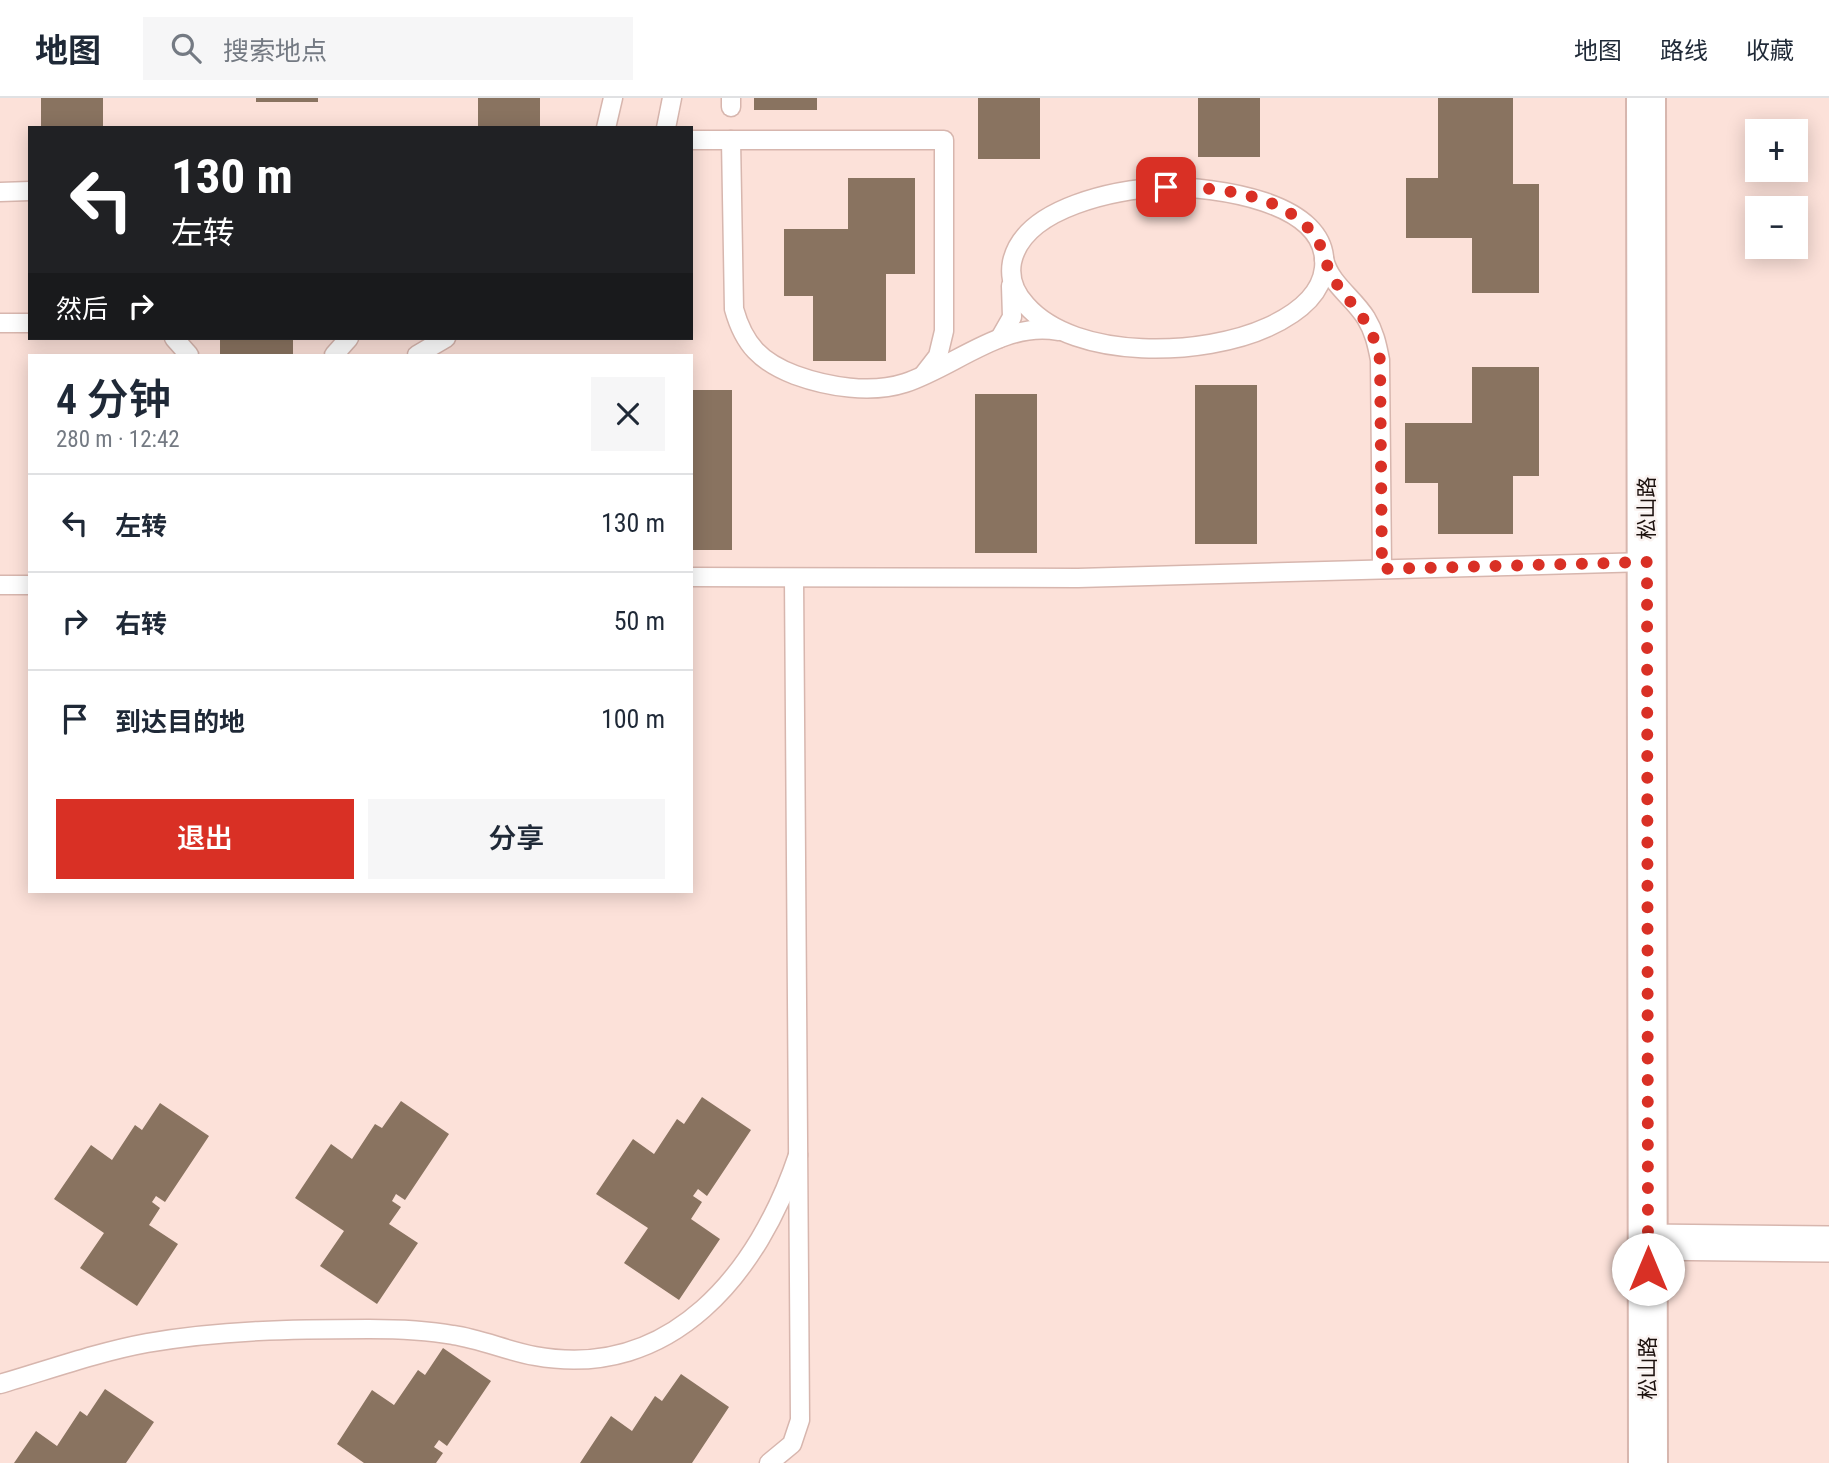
<!DOCTYPE html>
<html lang="zh">
<head>
<meta charset="utf-8">
<style>
	:root { --surface:#fff; --page:#f6f6f7; --text:#1f2937; --muted:#747a83; --line:#e0e1e3; --accent:#d93025 }
	body { margin:0; font-family:"Roboto Condensed","Noto Sans SC",sans-serif; background:var(--page); color:var(--text); height:100vh; display:flex; flex-direction:column; font-size:26px; white-space:nowrap }
	* { box-sizing:border-box; margin:0 }
	p { font-size:23px; color:var(--muted) }
	.icon { flex:none; width:38px; height:38px; fill:none; stroke:currentColor; stroke-width:2; stroke-linecap:round; stroke-linejoin:round }
	.map { position:relative; flex:1; overflow:hidden }
	.side { position:absolute; left:28px; top:256px; width:665px; height:539px; display:flex; flex-direction:column; background:var(--surface); border-radius:0px; box-shadow:0 4px 18px #0003 }
	.side>* { flex:none }
	.hud { position:absolute; left:28px; top:28px; width:665px; height:214px; border-radius:0px; box-shadow:0 4px 18px #0003; background:#202124; color:#fff; overflow:hidden }
	.fabs { position:absolute; left:1745px; top:21px; display:grid; gap:14px }
	.fabs a { display:grid; place-items:center; width:63px; height:63px; border-radius:0px; background:var(--surface); box-shadow:0 4px 18px #0003; font-size:35px }
	.pin { position:absolute; display:grid; place-items:center; width:60px; height:60px; color:#fff; margin:-30px; border-radius:14px; box-shadow:0 4px 10px #0006 }
	.me { position:absolute; width:77px; margin:-38px; rotate:0deg; stroke-linejoin:round; filter:drop-shadow(0 0 5px #0008) }
	.turn { display:flex; align-items:center; gap:24px; height:147px; padding:0 28px; font-size:32px }
	.turn .icon { width:91px; height:91px; stroke-width:2.5 }
	.turn b { display:block; font-size:49px; line-height:60px }
	.then { display:flex; align-items:center; height:66px; padding:0 28px; background:#0003; gap:14px; font-size:26px }
	.round { display:grid; place-items:center; flex:none; width:74px; height:74px; border-radius:0px; background:var(--page) }
	.headline { display:flex; align-items:center; justify-content:space-between; height:119px; padding:0 28px }
	h1 { font-size:42px; font-weight:600; line-height:52px }
	.cta { display:flex; gap:14px; margin-top:auto; padding:14px 28px }
	.cta a { flex:1; height:80px; border-radius:0px; background:var(--accent); color:#fff; font-size:28px; font-weight:600; line-height:80px; text-align:center }
	.cta a+a { background:var(--page); color:var(--text) }
	ul { padding:0; list-style:none }
	li { display:flex; align-items:center; gap:21px; height:98px; padding:0 28px; border-top:2px solid var(--line) }
	li div { flex:1 }
	li b { display:block; font-size:26px }
	li em { font-style:normal }
	header { display:flex; align-items:center; gap:42px; box-sizing:border-box; height:98px; padding:0 35px; background:var(--surface); border-bottom:2px solid var(--line) }
	header strong { font-size:33px }
	nav { display:flex; gap:38px; margin-inline-start:auto; font-size:24px }
	.search { width:490px; height:63px; background:var(--page); display:flex; align-items:center; gap:18px; box-sizing:border-box; padding:0 24px; border-radius:0px; color:var(--muted); font-size:26px }
	.map>svg:first-child { display:block }
</style>
</head>
<body>
<header>
<strong>地图</strong>
<div class="search"><svg class="icon" aria-label="search" viewBox="0 0 24 24"><circle cx="10" cy="10" r="6"/><path d="M15 15l6 6"/></svg>搜索地点</div>
<nav><a>地图</a><a>路线</a><a>收藏</a></nav>
</header>
<div class="map">
<svg width="1829" height="1365" viewBox="0 0 1829 1365">
	<rect width="100%" height="100%" fill="#fce1d9"/>
	<!-- building -->
	<g fill="#897360">
		<rect x="41" y="0" width="62" height="30"/>
		<rect x="256" y="0" width="62" height="4"/>
		<rect x="478" y="0" width="62" height="30"/>
		<rect x="754" y="0" width="63" height="12"/>
		<rect x="978" y="0" width="62" height="61"/>
		<rect x="1198" y="0" width="62" height="59"/>
		<path d="M1438 0H1513V86H1539V195H1472V140H1406V80H1438Z"/>
		<path d="M848 80H915V176H886V263H813V198H784V131H848Z"/>
		<rect x="220" y="240" width="73" height="17"/>
		<path d="M1472 269H1539V378H1513V436H1438V385H1405V325H1472Z"/>
		<rect x="1195" y="287" width="62" height="159"/>
		<rect x="691" y="292" width="41" height="160"/>
		<rect x="975" y="296" width="62" height="159"/>
		<path d="M702 999 751 1032 707 1098 698 1091 693 1098 702 1104 691 1121 720 1141 679 1202 624 1165 648 1130 596 1096 633 1041 654 1056 677 1021 684 1026Z"/>
		<path d="M401 1003 449 1036 405 1102 396 1096 392 1103 401 1109 389 1126 418 1145 377 1206 320 1168 344 1133 295 1100 331 1046 352 1061 375 1026 382 1030Z"/>
		<path d="M160 1005 209 1038 165 1104 156 1098 152 1104 160 1110 149 1127 178 1146 137 1208 80 1170 104 1135 54 1101 91 1047 112 1062 135 1027 142 1032Z"/>
		<path d="M443 1250 491 1283 447 1348 439 1342 434 1349 443 1355 436 1365H364L337 1346 372 1292 394 1307 418 1272 425 1277Z"/>
		<path d="M681 1276 729 1309 692 1365H580L611 1318 632 1333 655 1298 662 1303Z"/>
		<path d="M105 1291 154 1324 126 1365H14L36 1333 57 1348 80 1313 87 1318Z"/>
	</g>
	<g fill="none" stroke-linecap="round" stroke-linejoin="round">
		<defs>
			<g id="service">
				<path d="M731 0V9"/>
				<path d="M606 30 613 0"/>
				<path d="M666 30 672 0"/>
				<path d="M691 42H944V233L938 258 924 276"/>
				<path d="M731 42 734 211C744 247 761 264 795 277 828 289 871 296 905 285 956 268 1003 223 1058 233"/>
				<path d="M1166 89C1211 89 1331 102 1324 170 1321 199 1292 218 1268 229 1205 258 1076 264 1026 207 1015 195 1009 180 1012 164 1024 108 1119 91 1166 89Z"/>
				<path d="M0 94 30 93"/>
				<path d="M1324 161C1330 186 1353 199 1366 220 1374 233 1377 246 1380 262L1382 471"/>
				<path d="M0 225H30"/>
				<path d="M174 240 189 257"/>
				<path d="M1000 240 1012 219 1011 188"/>
				<path d="M334 257 349 240"/>
				<path d="M417 257 446 240"/>
				<path d="M691 479 1078 480 1647 464"/>
				<path d="M0 487H30"/>
				<path d="M0 1286C48 1272 98 1254 147 1245 221 1232 295 1231 369 1231 396 1231 425 1232 453 1237 481 1241 507 1253 535 1258 672 1283 759 1174 798 1057"/>
				<path d="M769 1365 792 1346 800 1322 794 480"/>
			</g>
			<path id="minor" d="M1648 1144 1829 1146"/>
			<path id="tertiary" d="M1646 0 1648 1365"/>
		</defs>
		<!-- service casing -->
		<use href="#service" stroke="#d7b6ae" stroke-width="21"/>
		<!-- minor casing -->
		<use href="#minor" stroke="#d7b6ae" stroke-width="38"/>
		<!-- tertiary casing -->
		<use href="#tertiary" stroke="#d7b6ae" stroke-width="42"/>
		<!-- service -->
		<use href="#service" stroke="#fff" stroke-width="18"/>
		<!-- minor -->
		<use href="#minor" stroke="#fff" stroke-width="35"/>
		<!-- tertiary -->
		<use href="#tertiary" stroke="#fff" stroke-width="38"/>
	</g>
	<g fill="none" stroke-linecap="round" stroke-linejoin="round">
		<!-- route -->
		<path stroke="#d93025" stroke-width="12" stroke-dasharray="0 21.6" d="M1166 89C1213 89 1282 94 1314 137 1325 151 1325 170 1336 185 1357 214 1372 224 1380 262L1382 471 1647 464 1648 1171"/>
	</g>
	<g text-anchor="middle" dominant-baseline="central" stroke-width="5" stroke-linejoin="round" paint-order="stroke">
		<!-- street labels -->
		<g font-size="21" fill="#1c110e" stroke="#faf3f1">
			<text transform="translate(1647 410) rotate(-90)">松山路</text>
			<text transform="translate(1648 1270) rotate(-90)">松山路</text>
		</g>
	</g>
</svg>
<div class="fabs">
<a>+</a>
<a>−</a>
</div>
<div class="pin" style="left:1166px;top:89px;background:#d93025"><svg class="icon" aria-label="arrive" viewBox="0 0 24 24"><path d="M6 21V4h12l-3 4 3 4H6"/></svg></div>
<svg class="me" style="left:1648px;top:1171px" viewBox="-20 -20 40 40"><circle r="19" fill="#fff"/><path d="M0-13L10 11 0 6-10 11z" fill="#d93025"/></svg>
<div class="hud">
<div class="turn"><svg class="icon" aria-label="left" viewBox="0 0 24 24"><path d="M17 20v-9H6M10 6l-5 5 5 5"/></svg><div><b>130 m</b>左转</div></div>
<div class="then">然后<svg class="icon" aria-label="right" viewBox="0 0 24 24"><path d="M7 20v-9h11M14 6l5 5-5 5"/></svg></div>
</div>
<section class="side">
<div class="headline"><div><h1>4 分钟</h1><p>280 m · 12:42</p></div><a class="round"><svg class="icon" aria-label="close" viewBox="0 0 24 24"><path d="M6 6l12 12M18 6L6 18"/></svg></a></div>
<ul>
<li><svg class="icon" aria-label="left" viewBox="0 0 24 24"><path d="M17 20v-9H6M10 6l-5 5 5 5"/></svg><div><b>左转</b></div><em>130 m</em></li>
<li><svg class="icon" aria-label="right" viewBox="0 0 24 24"><path d="M7 20v-9h11M14 6l5 5-5 5"/></svg><div><b>右转</b></div><em>50 m</em></li>
<li><svg class="icon" aria-label="arrive" viewBox="0 0 24 24"><path d="M6 21V4h12l-3 4 3 4H6"/></svg><div><b>到达目的地</b></div><em>100 m</em></li>
</ul>
<div class="cta"><a>退出</a><a>分享</a></div>
</section>
</div>
</body>
</html>
